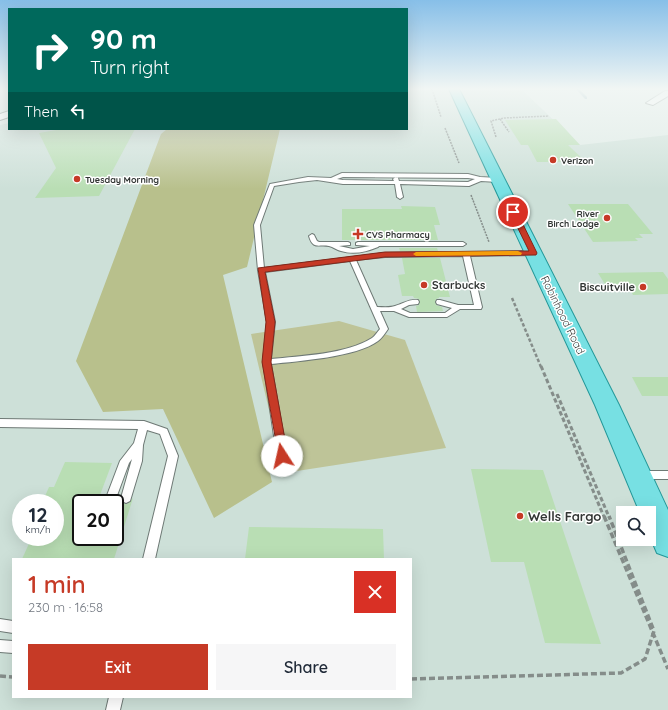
<!DOCTYPE html>
<html lang="en">
<head>
<meta charset="utf-8">
<style>
	:root { --surface:#fff; --page:#f6f6f7; --text:#1f2937; --muted:#747a83; --accent:#c63a26 }
	body { margin:0; font-family:Quicksand,sans-serif; background:var(--page); color:var(--text); height:100vh; display:flex; flex-direction:column; font-size:15px; white-space:nowrap }
	* { box-sizing:border-box; margin:0 }
	p { font-size:13px; color:var(--muted) }
	.icon { flex:none; width:22px; height:22px; fill:none; stroke:currentColor; stroke-width:2; stroke-linecap:round; stroke-linejoin:round }
	.map { position:relative; flex:1; overflow:hidden }
	.sheet { position:absolute; left:12px; top:558px; width:400px; height:140px; display:flex; flex-direction:column; background:var(--surface); border-radius:0px; box-shadow:0 4px 16px #0002 }
	.sheet>* { flex:none }
	.hud { position:absolute; left:8px; top:8px; width:400px; height:122px; border-radius:0px; box-shadow:0 4px 16px #0002; background:#00695c; color:#fff; overflow:hidden }
	.tools { position:absolute; left:616px; top:506px; display:grid; gap:8px }
	.tools a { display:grid; place-items:center; width:40px; height:40px; border-radius:0px; background:var(--surface); box-shadow:0 4px 16px #0002; font-size:20px }
	.speed { position:absolute; left:12px; top:494px; display:flex; gap:8px; font-size:20px; font-weight:700; text-align:center }
	.speed>* { display:grid; place-content:center; width:52px; height:52px; border-radius:50%; background:var(--surface); box-shadow:0 4px 16px #0002; line-height:1 }
	.speed small { font-size:10px; font-weight:400 }
	.speed .limit { border:2px solid #111; border-radius:6px; background:#fff; color:#111 }
	.pin { position:absolute; display:grid; place-items:center; width:34px; height:34px; color:#fff; margin:-17px; border:2px solid #fff; border-radius:50%; box-shadow:0 1px 4px #0007 }
	.me { position:absolute; width:44px; margin:-22px; rotate:350deg; stroke-linejoin:round; filter:drop-shadow(0 0 3px #0008) }
	.turn { display:flex; align-items:center; gap:14px; height:84px; padding:0 16px; font-size:18px }
	.turn .icon { width:52px; height:52px; stroke-width:2.5 }
	.turn b { display:block; font-size:28px; line-height:34px }
	.then { display:flex; align-items:center; height:38px; padding:0 16px; background:#0003; gap:8px; font-size:15px }
	.round { display:grid; place-items:center; flex:none; width:42px; height:42px; border-radius:0px; background:var(--page) }
	.summary { display:flex; align-items:center; justify-content:space-between; height:68px; padding:0 16px }
	h1 { font-size:24px; font-weight:600; line-height:30px; color:var(--accent) }
	.button { display:flex; gap:8px; margin-top:auto; padding:8px 16px }
	.button a { flex:1; height:46px; border-radius:0px; background:var(--accent); color:#fff; font-size:16px; font-weight:600; line-height:46px; text-align:center }
	.button a+a { background:var(--page); color:var(--text) }
	.map>svg:first-child { display:block }
</style>
</head>
<body>
<div class="map">
<svg width="668" height="710" viewBox="0 0 668 710">
	<rect width="100%" height="100%" fill="#e0ece7"/>
	<!-- built -->
	<path fill="#cde0d8" fill-rule="evenodd" d="M407 89H521L580 145 668 135V710H0V125L9 123V129H407ZM21 503H55V537H21ZM81 503H115V537H81ZM623 513H649V539H623ZM13 559H411V697H13Z"/>
	<!-- green -->
	<path fill="#bec498" d="M339 321 405 340 446 448 284 473 251 334Z"/>
	<!-- forest -->
	<path fill="#b8c08c" d="M167 129H280L247 267 223 275 272 482 214 518 163 409 103 412 76 361 161 134Z"/>
	<g fill="none" stroke-linecap="round" stroke-linejoin="round">
		<!-- stream -->
		<path fill="#77a2b2" fill-rule="evenodd" d="M579 89 587 97V99H585L576 89Z"/>
	</g>
	<!-- building -->
	<g fill="#b9deb4">
		<path d="M556 119 580 145H568L586 162H537L528 145H521L505 120Z"/>
		<path d="M62 129H135L99 196 35 198 56 168 39 133Z"/>
		<path d="M568 204H628L653 234H639L643 238H635L638 241 593 242Z"/>
		<path d="M401 206 435 207 440 225H434L438 240H342V209H402Z"/>
		<path d="M399 248H437L438 251H400Z"/>
		<path d="M402 258H440L450 297H439V298L436 299V305L442 307 443 311 417 312 416 306 419 305V299L414 298 413 296H402L398 275 405 274Z"/>
		<path d="M663 272 668 279V294L633 295 631 291H609L598 273Z"/>
		<path d="M632 377H668V396H642Z"/>
		<path d="M65 462 112 463 97 503H81V537H115V503L120 498 121 502 127 504 133 498 114 559H22L32 537H55V503H42L49 487H54Z"/>
		<path d="M471 469 543 470 601 644 545 643 524 562H491Z"/>
		<path d="M249 527 383 529 384 559H245Z"/>
	</g>
	<g fill="none" stroke-linecap="round" stroke-linejoin="round">
		<defs>
			<g id="service">
				<path d="M342 173 468 174 480 177 498 178 501 180 498 182 481 181 469 186 400 184 403 197 400 199 397 197 395 184H343L317 180 299 182 274 186 260 225 264 268 385 253 533 251 536 253 533 255 470 256 482 307 481 309H460L447 317H409L394 311H380L388 329C385 333 382 338 378 341 357 357 299 361 271 364L287 456 285 459 282 460 279 459 277 456 263 362 267 322 258 270 254 225 270 184 308 177 331 178ZM343 177 468 178 475 179 468 182 399 181 398 178 396 177 393 179 394 181 343 180 337 179ZM463 256 474 305H458L440 300H437L436 302 437 304 452 308 445 313H410L401 309 409 305 418 304 419 302 418 300C408 299 403 304 395 306 390 308 383 307 377 307L356 260 385 257ZM350 261 380 329C377 332 375 336 372 338 348 354 300 356 271 359L275 322 265 272Z"/>
				<path d="M312 234 314 235 317 241 319 242H348L350 243V245L339 246 353 249 370 246 356 245V243L358 242H463L466 244 463 246H379L378 247C366 252 354 255 341 251 337 250 333 247 329 246 318 244 313 250 309 236Z"/>
				<path d="M0 419 144 421 167 429 178 456 155 559H143L168 456 160 434 147 430 143 445 142 461 130 501 126 503 122 501 121 498 132 459 129 463 115 501 111 503 107 501 106 498 120 461 134 443 138 429 0 427Z"/>
				<path d="M641 471H668V479H641L638 478 636 475 638 472Z"/>
				<path d="M0 619 13 621V633L0 631Z"/>
				<path d="M0 640 13 641V653L0 652Z"/>
				<path d="M109 697H123L120 710H106Z"/>
			</g>
			<path id="minor" d="M665 91H668V96L653 105 646 103Z"/>
			<path id="tertiary" d="M9 111V117L0 120V114Z"/>
			<path id="primary" d="M449 89H459L619 405 668 510V557L657 553 649 534V513H640L595 405Z"/>
		</defs>
		<!-- service casing -->
		<use href="#service" stroke="#6e7975" stroke-width="2"/>
		<!-- minor casing -->
		<use href="#minor" stroke="#6e7975" stroke-width="2"/>
		<!-- tertiary casing -->
		<use href="#tertiary" stroke="#6e7975" stroke-width="2"/>
		<!-- primary casing -->
		<use href="#primary" stroke="#249899" stroke-width="2"/>
		<!-- path-far3 -->
		<g stroke="#858d8a" stroke-width="1.5" stroke-dasharray="2 1" stroke-linecap="butt">
			<path d="M432 89 441 117"/>
			<path d="M500 119 509 132"/>
			<path d="M445 128 459 163"/>
			<path d="M496 137 491 121 504 118 549 116"/>
			<path d="M471 195 489 242"/>
		</g>
		<!-- path-far2 -->
		<path stroke="#858d8a" stroke-width="2.5" stroke-dasharray="3.5 2" stroke-linecap="butt" d="M512 298 541 367"/>
		<!-- path-far1 -->
		<g stroke="#858d8a" stroke-width="3" stroke-dasharray="4.5 2.5" stroke-linecap="butt">
			<path d="M541 366 604 517"/>
			<path d="M557 394 609 517"/>
		</g>
		<!-- path -->
		<g stroke="#858d8a" stroke-width="3.5" stroke-dasharray="6 3" stroke-linecap="butt">
			<path d="M604 516 668 669"/>
			<path d="M0 676 13 677"/>
			<path d="M411 679 621 673 645 659 654 631 609 516"/>
		</g>
		<!-- service -->
		<use href="#service" fill="#fff" fill-rule="evenodd"/>
		<!-- minor -->
		<use href="#minor" fill="#fff" fill-rule="evenodd"/>
		<!-- tertiary -->
		<use href="#tertiary" fill="#fff" fill-rule="evenodd"/>
		<!-- primary -->
		<use href="#primary" fill="#77e0e3" fill-rule="evenodd"/>
	</g>
	<!-- sky -->
	<linearGradient id="sky" x2="0" y2="1"><stop stop-color="#87bfe8"/><stop offset="0.47" stop-color="#f1f6f4"/><stop offset="1" stop-color="#f1f6f4" stop-opacity="0"/></linearGradient>
	<rect width="668" height="189" fill="url(#sky)"/>
	<!-- route -->
	<path fill="#c63a26" stroke="#812619" d="M513 210 517 212 537 253 536 255 385 257 265 272 275 322 271 362 288 456 286 459H279L262 362 266 322 258 268 385 252 529 251 510 212Z"/>
	<!-- slow -->
	<path fill="#f59e0b" d="M518 251 522 253 521 255 416 256 413 254 416 252Z"/>
	<!-- markers -->
	<g fill="#c63a26" stroke="#fff" stroke-width="1.5">
		<circle cx="553" cy="160" r="4"/>
		<circle cx="77" cy="179" r="4"/>
		<circle cx="607" cy="218" r="4"/>
		<path d="M356 228h4v4h4v4h-4v4h-4v-4h-4v-4h4z"/>
		<circle cx="424" cy="285" r="4"/>
		<circle cx="643" cy="287" r="4"/>
		<circle cx="520" cy="516" r="4"/>
	</g>
	<g text-anchor="middle" dominant-baseline="central" stroke-width="3" stroke-linejoin="round" paint-order="stroke">
		<!-- far-poi labels -->
		<g font-size="9" font-weight="bold" fill="#323634" stroke="#fff" text-anchor="start">
			<text x="561" y="160">Verizon</text>
			<text x="85" y="179">Tuesday Morning</text>
			<text x="599" y="213" text-anchor="end">River<tspan x="599" dy="10">Birch Lodge</tspan></text>
			<text x="366" y="234">CVS Pharmacy</text>
		</g>
		<!-- poi labels -->
		<g font-size="11" font-weight="bold" fill="#323634" stroke="#fff" text-anchor="start">
			<text x="432" y="285">Starbucks</text>
			<text x="635" y="287" text-anchor="end">Biscuitville</text>
		</g>
		<!-- street labels -->
		<g font-size="11" fill="#323634" stroke="#fff">
			<text transform="translate(563 315) rotate(64)">Robinhood Road</text>
		</g>
		<!-- near-poi labels -->
		<g font-size="13" font-weight="bold" fill="#323634" stroke="#fff" text-anchor="start">
			<text x="528" y="516">Wells Fargo</text>
		</g>
	</g>
</svg>
<div class="tools">
<a><svg class="icon" aria-label="search" viewBox="0 0 24 24"><circle cx="10" cy="10" r="6"/><path d="M15 15l6 6"/></svg></a>
</div>
<div class="speed"><div>12<small>km/h</small></div><div class="limit">20</div></div>
<div class="pin" style="left:513px;top:212px;background:#d93025"><svg class="icon" aria-label="arrive" viewBox="0 0 24 24"><path d="M6 21V4h12l-3 4 3 4H6"/></svg></div>
<svg class="me" style="left:282px;top:456px" viewBox="-20 -20 40 40"><circle r="19" fill="#fff"/><path d="M0-13L10 11 0 6-10 11z" fill="#c63a26"/></svg>
<div class="hud">
<div class="turn"><svg class="icon" aria-label="right" viewBox="0 0 24 24"><path d="M7 20v-9h11M14 6l5 5-5 5"/></svg><div><b>90 m</b>Turn right</div></div>
<div class="then">Then<svg class="icon" aria-label="left" viewBox="0 0 24 24"><path d="M17 20v-9H6M10 6l-5 5 5 5"/></svg></div>
</div>
<section class="sheet">
<div class="summary"><div><h1>1 min</h1><p>230 m · 16:58</p></div><a class="round" style="background:#d93025;color:#fff"><svg class="icon" aria-label="close" viewBox="0 0 24 24"><path d="M6 6l12 12M18 6L6 18"/></svg></a></div>
<div class="button"><a>Exit</a><a>Share</a></div>
</section>
</div>
</body>
</html>
